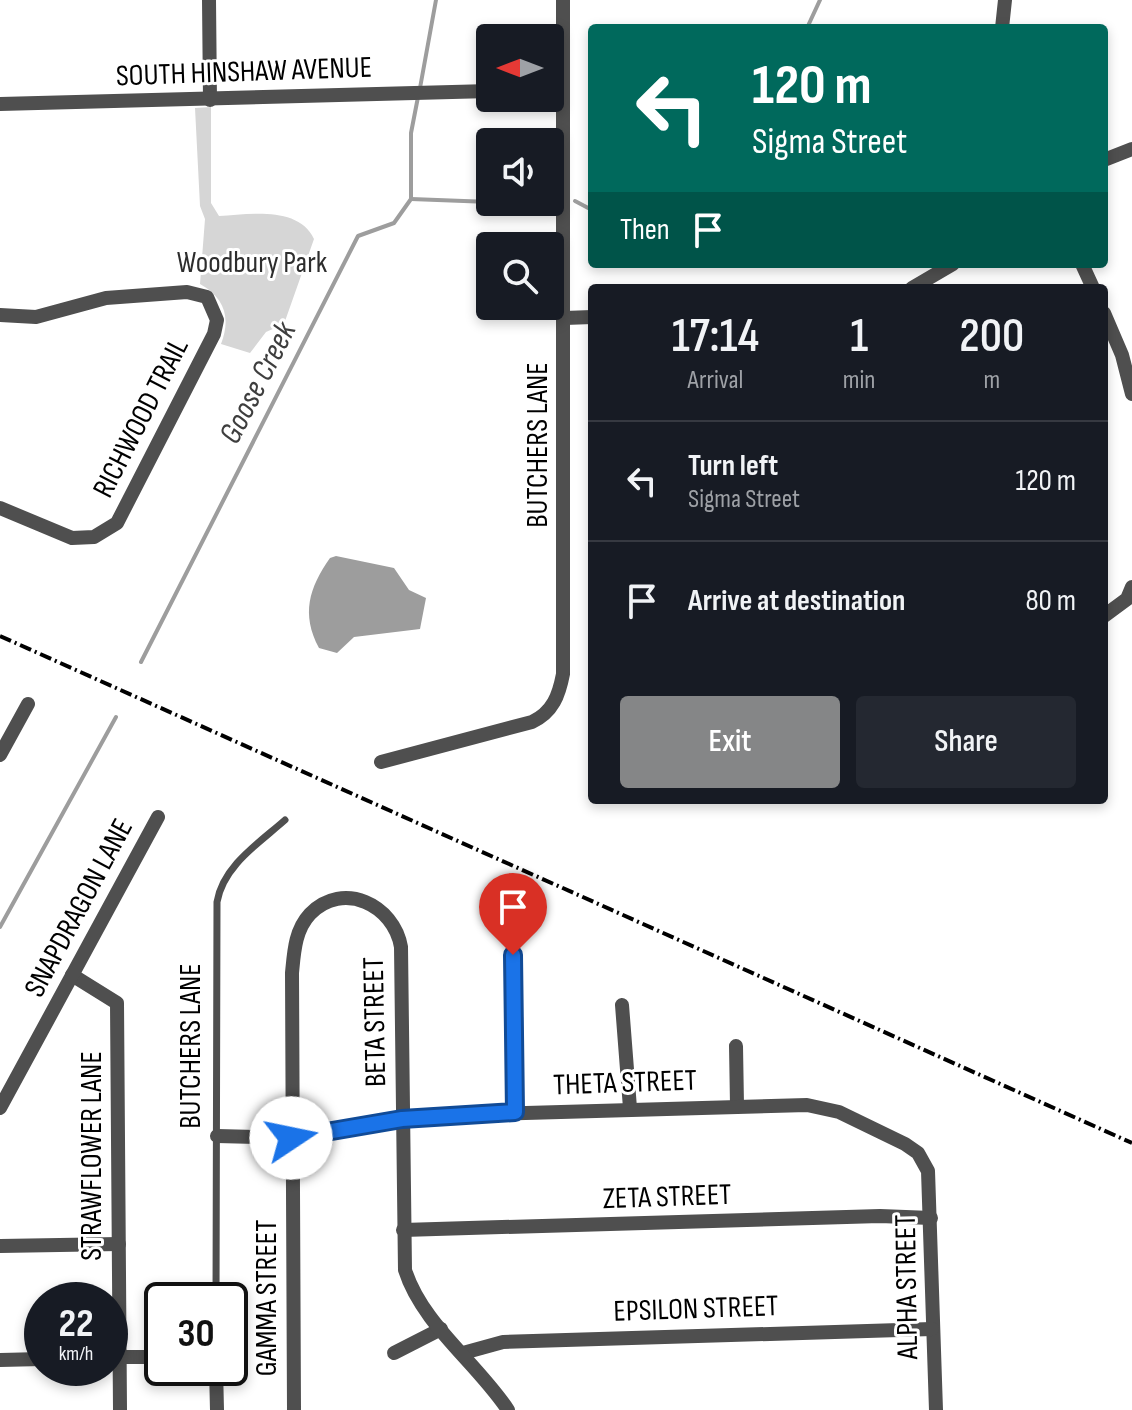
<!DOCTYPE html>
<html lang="en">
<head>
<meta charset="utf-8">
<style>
	:root { --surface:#171b24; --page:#242831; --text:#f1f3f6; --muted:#9ea1a6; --line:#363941; --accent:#858687 }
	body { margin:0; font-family:"Sofia Sans Condensed",sans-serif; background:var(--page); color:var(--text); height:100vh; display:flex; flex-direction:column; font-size:30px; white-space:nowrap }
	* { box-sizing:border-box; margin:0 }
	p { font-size:26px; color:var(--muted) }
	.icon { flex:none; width:44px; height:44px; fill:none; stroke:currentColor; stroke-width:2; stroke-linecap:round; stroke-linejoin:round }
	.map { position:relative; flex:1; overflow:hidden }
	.panel { position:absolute; left:588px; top:284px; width:520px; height:520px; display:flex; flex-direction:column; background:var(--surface); border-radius:8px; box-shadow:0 4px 12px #0003 }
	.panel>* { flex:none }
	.top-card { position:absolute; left:588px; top:24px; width:520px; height:244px; border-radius:8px; box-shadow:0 4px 12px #0003; background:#00695c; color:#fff; overflow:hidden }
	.needle { width:52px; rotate:270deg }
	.tools { position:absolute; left:476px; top:24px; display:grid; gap:16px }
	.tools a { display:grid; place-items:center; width:88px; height:88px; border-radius:8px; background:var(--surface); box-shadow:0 4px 12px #0003; font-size:40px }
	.speed { position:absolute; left:24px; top:1282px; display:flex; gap:16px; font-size:40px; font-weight:700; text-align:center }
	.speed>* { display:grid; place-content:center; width:104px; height:104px; border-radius:50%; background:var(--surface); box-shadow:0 4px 12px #0003; line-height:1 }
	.speed small { font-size:20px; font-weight:400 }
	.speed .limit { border:4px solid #111; border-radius:12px; background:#fff; color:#111 }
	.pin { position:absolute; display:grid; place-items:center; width:68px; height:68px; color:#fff; margin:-82px -34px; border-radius:50% 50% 50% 0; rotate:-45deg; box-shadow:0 0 8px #0007 }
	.pin .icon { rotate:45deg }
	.me { position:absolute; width:88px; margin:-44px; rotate:79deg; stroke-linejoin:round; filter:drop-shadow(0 0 6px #0008) }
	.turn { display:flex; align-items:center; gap:28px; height:168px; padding:0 32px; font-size:36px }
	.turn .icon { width:104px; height:104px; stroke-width:2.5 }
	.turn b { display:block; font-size:56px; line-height:68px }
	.then { display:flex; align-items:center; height:76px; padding:0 32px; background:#0003; gap:16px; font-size:30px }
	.eta { display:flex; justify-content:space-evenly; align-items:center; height:136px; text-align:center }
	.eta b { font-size:48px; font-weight:600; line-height:56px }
	.action { display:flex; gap:16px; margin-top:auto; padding:16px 32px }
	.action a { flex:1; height:92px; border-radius:8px; background:var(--accent); color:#fff; font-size:32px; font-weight:600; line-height:92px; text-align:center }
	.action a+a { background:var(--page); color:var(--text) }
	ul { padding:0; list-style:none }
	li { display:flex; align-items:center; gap:24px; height:120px; padding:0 32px; border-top:2px solid var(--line) }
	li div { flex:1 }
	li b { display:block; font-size:30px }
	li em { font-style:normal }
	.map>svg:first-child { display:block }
</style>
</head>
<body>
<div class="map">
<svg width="1132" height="1410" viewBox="0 0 1132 1410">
	<rect width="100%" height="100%" fill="#fff"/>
	<!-- green -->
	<path fill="#d6d6d6" d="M211 107V203L219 216C250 214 299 206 314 239L284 324 266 332 250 353 221 344C231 318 225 298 200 284L205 219 200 206 195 108Z"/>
	<!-- water -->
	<path fill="#9d9d9d" d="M336 556 394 568 409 590 426 598 420 629 354 637 337 653 319 648C301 614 309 588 330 558Z"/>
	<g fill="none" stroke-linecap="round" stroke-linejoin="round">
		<!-- stream -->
		<g stroke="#9d9d9d" stroke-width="4">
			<path d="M807 28 820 0"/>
			<path d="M420 88 436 0"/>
			<path d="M411 199 490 202"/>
			<path d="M550 201H554"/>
			<path d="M575 201 592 210"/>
			<path d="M141 662 358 236 394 223 411 199V133L418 97"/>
			<path d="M0 927 116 717"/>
		</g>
		<!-- service -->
		<path stroke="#4f4f4f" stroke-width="7" d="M216 1300 217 902C223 866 259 843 285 820"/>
		<!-- minor -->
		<g stroke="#4f4f4f" stroke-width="14">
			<path d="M209 0 210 100"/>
			<path d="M1002 28 1005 0"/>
			<path d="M0 104 490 91"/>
			<path d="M1104 160 1132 149"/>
			<path d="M1082 264 1093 288"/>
			<path d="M912 288 953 264"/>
			<path d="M1104 313 1122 355 1132 394"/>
			<path d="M0 315 36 317 106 298 187 292 207 297 217 320 214 334 117 523 94 537 72 538 0 508"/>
			<path d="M565 318 592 317"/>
			<path d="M1104 616 1127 599 1132 587"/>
			<path d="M0 755 28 704"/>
			<path d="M381 762 532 722C553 712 559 695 563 674V0"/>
			<path d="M513 955 515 1112"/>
			<path d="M72 975 117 1003 120 1410"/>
			<path d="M622 1005 630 1108"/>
			<path d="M736 1046 737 1105"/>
			<path d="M0 1108 158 817"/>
			<path d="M217 1136 291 1138 358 1125 452 1115 807 1105 839 1112 905 1144 918 1153 928 1171 936 1410"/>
			<path d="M403 1230 880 1216 931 1218"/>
			<path d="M0 1246 119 1244"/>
			<path d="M394 1353 441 1329"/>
			<path d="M463 1353 503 1342 932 1329"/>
			<path d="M110 1357H162"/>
			<path d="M0 1360 42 1359"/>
			<path d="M216 1368 217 1410"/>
			<path d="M294 1410 292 973C294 952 295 930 310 914 343 880 394 905 401 947L405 1270C422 1324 477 1363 508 1410"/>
		</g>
		<!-- rail -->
		<path stroke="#000" stroke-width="4" stroke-dasharray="12 4 2 4" stroke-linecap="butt" d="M0 636 1132 1143"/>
	</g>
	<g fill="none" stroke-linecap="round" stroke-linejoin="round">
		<defs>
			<path id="route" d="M291 1138 402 1119 515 1112 513 955"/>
		</defs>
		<!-- route casing -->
		<use href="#route" stroke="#114b97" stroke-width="20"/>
		<!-- route -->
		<use href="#route" stroke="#1a73e8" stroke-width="14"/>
	</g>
	<g text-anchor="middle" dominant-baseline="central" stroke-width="6" stroke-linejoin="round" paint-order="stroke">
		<!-- street labels -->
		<g font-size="30" fill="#000" stroke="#fff">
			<text transform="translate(244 72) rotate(-2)">SOUTH HINSHAW AVENUE</text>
			<text transform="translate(141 418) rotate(-63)">RICHWOOD TRAIL</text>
			<text transform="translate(538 445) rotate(-90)">BUTCHERS LANE</text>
			<text transform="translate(79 908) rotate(-62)">SNAPDRAGON LANE</text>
			<text transform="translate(375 1022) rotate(-91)">BETA STREET</text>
			<text transform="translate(191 1046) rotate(-90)">BUTCHERS LANE</text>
			<text transform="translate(625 1083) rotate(-2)">THETA STREET</text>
			<text transform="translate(92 1156) rotate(-90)">STRAWFLOWER LANE</text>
			<text transform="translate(667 1197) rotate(-2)">ZETA STREET</text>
			<text transform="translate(907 1287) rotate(-91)">ALPHA STREET</text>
			<text transform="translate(267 1298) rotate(-90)">GAMMA STREET</text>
			<text transform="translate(696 1309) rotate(-2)">EPSILON STREET</text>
		</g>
		<!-- park labels -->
		<g font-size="30" fill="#2d2d2d" stroke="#fff">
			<text x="252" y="263">Woodbury Park</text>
		</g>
		<!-- water labels -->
		<g font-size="32" font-style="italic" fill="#3e3e3e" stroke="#fff">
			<text transform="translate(258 383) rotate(-63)">Goose Creek</text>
		</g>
	</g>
</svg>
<div class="tools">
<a><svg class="needle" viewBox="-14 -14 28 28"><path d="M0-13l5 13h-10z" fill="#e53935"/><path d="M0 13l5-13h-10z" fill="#9ea1a6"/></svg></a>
<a><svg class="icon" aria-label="sound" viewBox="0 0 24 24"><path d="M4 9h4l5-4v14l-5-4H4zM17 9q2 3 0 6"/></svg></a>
<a><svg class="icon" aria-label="search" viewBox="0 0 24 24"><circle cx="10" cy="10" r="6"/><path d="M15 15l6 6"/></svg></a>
</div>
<div class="speed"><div>22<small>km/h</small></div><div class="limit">30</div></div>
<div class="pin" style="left:513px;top:955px;background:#d93025"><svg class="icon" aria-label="arrive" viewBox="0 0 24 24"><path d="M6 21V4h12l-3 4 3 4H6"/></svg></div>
<svg class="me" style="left:291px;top:1138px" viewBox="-20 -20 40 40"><circle r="19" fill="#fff"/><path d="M0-13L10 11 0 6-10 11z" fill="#1a73e8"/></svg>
<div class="top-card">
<div class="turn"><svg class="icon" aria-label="left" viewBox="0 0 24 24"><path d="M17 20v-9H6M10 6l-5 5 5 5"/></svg><div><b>120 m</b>Sigma Street</div></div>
<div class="then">Then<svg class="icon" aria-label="arrive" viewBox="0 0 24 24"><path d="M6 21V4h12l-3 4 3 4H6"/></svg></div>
</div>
<section class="panel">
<div class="eta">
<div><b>17:14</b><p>Arrival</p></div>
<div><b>1</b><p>min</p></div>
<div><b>200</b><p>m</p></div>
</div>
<ul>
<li><svg class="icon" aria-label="left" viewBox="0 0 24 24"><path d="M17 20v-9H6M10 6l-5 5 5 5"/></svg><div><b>Turn left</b><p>Sigma Street</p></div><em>120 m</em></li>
<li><svg class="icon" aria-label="arrive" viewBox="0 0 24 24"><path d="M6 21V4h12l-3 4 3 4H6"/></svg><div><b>Arrive at destination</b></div><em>80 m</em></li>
</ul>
<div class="action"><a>Exit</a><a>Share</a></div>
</section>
</div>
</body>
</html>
